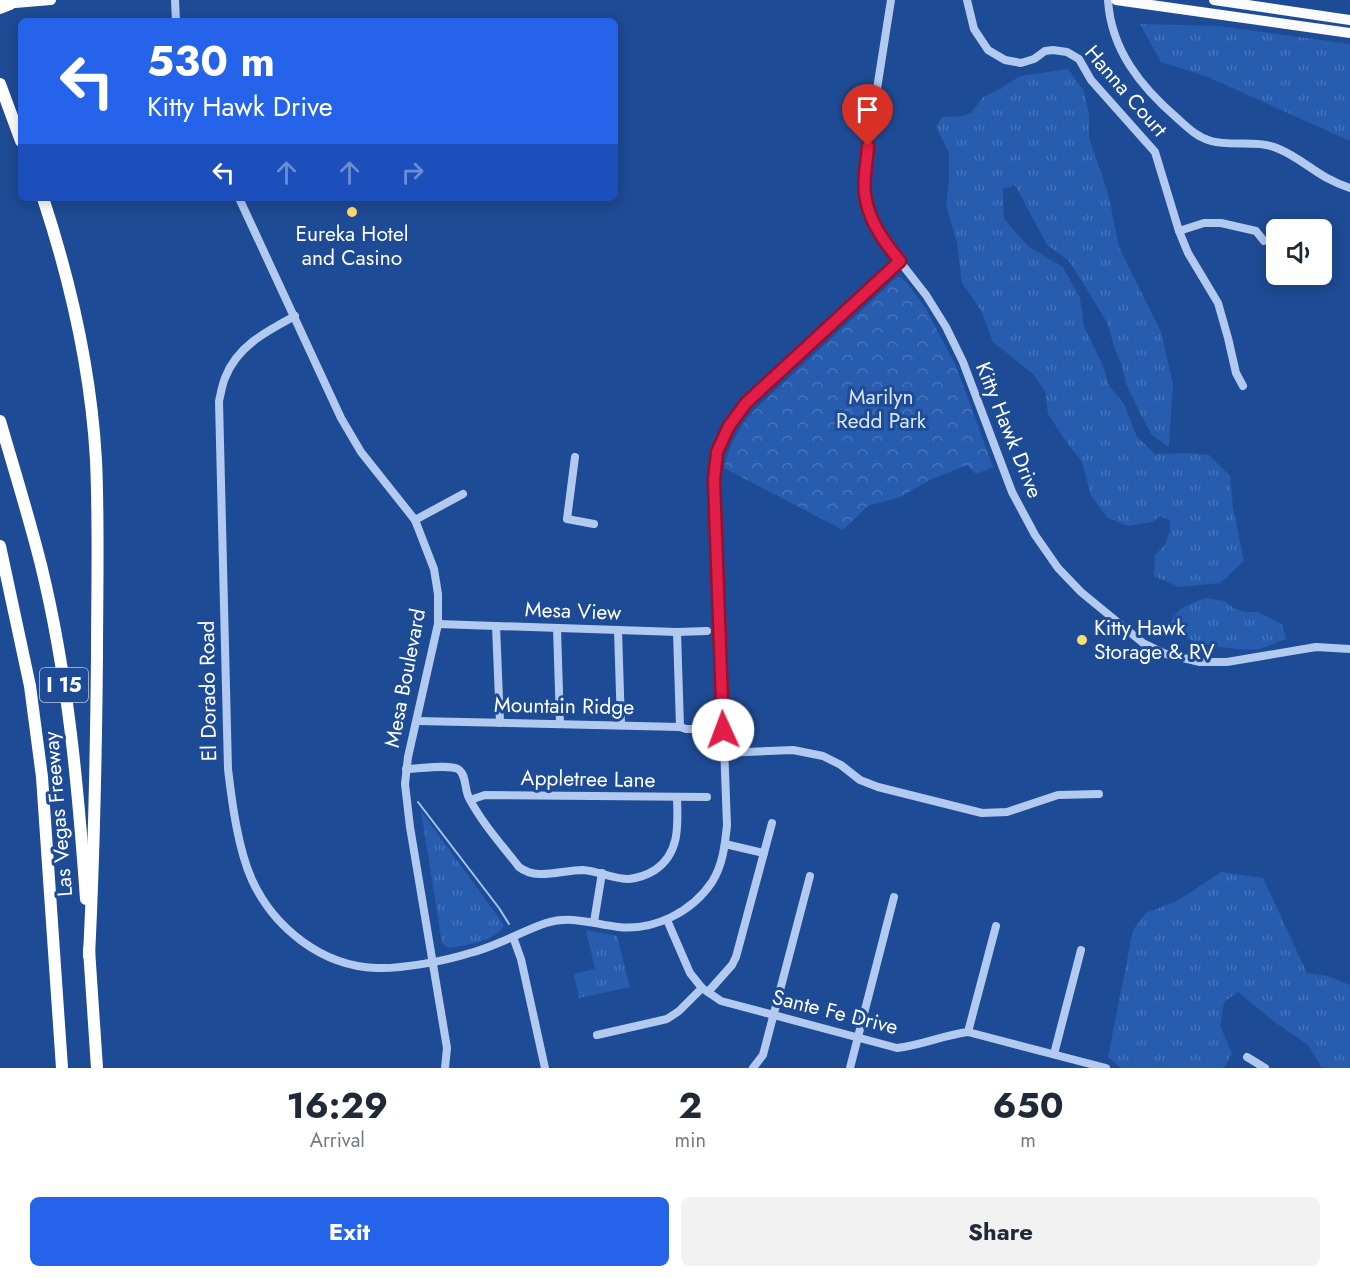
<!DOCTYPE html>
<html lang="en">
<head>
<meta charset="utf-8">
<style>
	:root { --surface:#fff; --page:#f2f2f3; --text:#1f2937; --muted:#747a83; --accent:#2563eb }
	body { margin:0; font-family:Jost,sans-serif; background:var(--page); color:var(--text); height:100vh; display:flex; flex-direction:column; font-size:22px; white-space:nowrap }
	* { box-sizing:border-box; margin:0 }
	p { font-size:20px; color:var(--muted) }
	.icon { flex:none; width:33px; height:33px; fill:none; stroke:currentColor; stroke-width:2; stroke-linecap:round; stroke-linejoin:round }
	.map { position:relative; height:1068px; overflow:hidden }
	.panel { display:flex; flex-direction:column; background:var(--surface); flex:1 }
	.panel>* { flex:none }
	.guide { position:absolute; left:18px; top:18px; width:600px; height:183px; border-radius:9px; box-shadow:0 3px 15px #0003; background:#2563eb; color:#fff; overflow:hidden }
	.fabs { position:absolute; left:1266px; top:219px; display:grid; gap:12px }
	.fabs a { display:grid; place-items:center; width:66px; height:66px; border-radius:9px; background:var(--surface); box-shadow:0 3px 15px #0003; font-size:30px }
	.pin { position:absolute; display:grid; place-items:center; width:51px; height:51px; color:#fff; margin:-62px -26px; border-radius:50% 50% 50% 0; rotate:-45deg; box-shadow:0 0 6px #0007 }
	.pin .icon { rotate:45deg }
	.me { position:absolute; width:66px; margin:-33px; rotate:358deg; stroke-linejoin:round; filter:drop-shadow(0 0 4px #0008) }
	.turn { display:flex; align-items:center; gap:21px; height:126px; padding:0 30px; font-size:27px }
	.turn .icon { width:78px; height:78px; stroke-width:2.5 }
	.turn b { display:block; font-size:42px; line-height:51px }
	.lanes { display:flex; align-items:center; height:57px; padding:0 30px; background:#0003; justify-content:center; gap:30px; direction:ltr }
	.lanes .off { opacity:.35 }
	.eta { display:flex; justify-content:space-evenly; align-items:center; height:102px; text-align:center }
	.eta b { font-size:36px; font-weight:700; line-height:42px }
	.cta { display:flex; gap:12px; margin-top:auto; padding:12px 30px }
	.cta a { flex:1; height:69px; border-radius:9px; background:var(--accent); color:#fff; font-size:24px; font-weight:700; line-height:69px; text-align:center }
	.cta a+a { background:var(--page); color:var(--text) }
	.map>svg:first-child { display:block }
</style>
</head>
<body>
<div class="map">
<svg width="1350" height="1068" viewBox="0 0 1350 1068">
	<defs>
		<pattern id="grass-tufts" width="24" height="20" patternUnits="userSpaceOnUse" patternTransform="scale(1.5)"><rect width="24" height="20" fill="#275cae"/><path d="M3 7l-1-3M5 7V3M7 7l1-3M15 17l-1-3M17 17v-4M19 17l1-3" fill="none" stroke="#4774ba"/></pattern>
		<pattern id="park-crowns" width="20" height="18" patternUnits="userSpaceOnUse" patternTransform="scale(1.5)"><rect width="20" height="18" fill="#275cae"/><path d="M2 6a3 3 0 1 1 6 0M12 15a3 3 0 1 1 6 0" fill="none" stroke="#4774ba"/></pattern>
	</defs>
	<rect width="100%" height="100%" fill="#1e4b95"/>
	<!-- grass -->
	<g fill="url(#grass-tufts)">
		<path d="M1140 24 1219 26 1350 44V141L1208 77 1161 62Z"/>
		<path d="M1068 69 1084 91 1089 114V138L1108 193 1119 247 1161 332 1173 384 1169 447 1152 435 1140 413 1126 384 1122 365 1115 350 1107 322 1069 261 1047 245 1015 185 1003 189 1004 219 1029 247 1063 267 1080 298 1084 326 1103 366 1109 386 1124 404 1137 437 1155 454 1190 453 1209 455 1230 476 1233 508 1244 561 1220 583 1179 587 1154 576 1155 555 1165 545 1170 531V520L1160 516 1152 522 1128 526 1108 518 1091 496 1082 462 1067 443 1048 414 1045 391 1033 374 993 342 982 312 962 283 957 242 946 206 949 181V153L936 127 942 117 963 116 971 113 983 97 1000 89 1020 76Z"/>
		<path d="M1205 598 1224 601 1235 609 1244 612H1258L1282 624 1286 639C1277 642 1268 647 1259 649 1235 652 1186 643 1168 629 1176 607 1185 606 1205 598Z"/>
		<path d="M421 811 504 925C495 942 466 945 449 948L442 943Z"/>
		<path d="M1221 872 1263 878 1307 973 1328 976 1350 985V1068H1322L1308 1045 1276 1023 1238 992 1224 1002 1220 1026 1232 1053 1224 1068H1121L1108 1057 1133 930 1146 913 1177 901Z"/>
		<path d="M586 930 617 936 630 987 579 998 574 974 595 969Z"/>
	</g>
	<!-- park -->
	<path fill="url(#park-crowns)" d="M897 277H901L908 284 926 309 956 366 993 467 976 474 967 465 928 481 900 497 868 506 843 530 724 468C729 445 738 428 754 410Z"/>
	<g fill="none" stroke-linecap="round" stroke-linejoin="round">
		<!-- stream -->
		<path stroke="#a5c3f0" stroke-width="2" d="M418 802 499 908 509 924"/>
		<!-- minor -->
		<g stroke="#b2caef" stroke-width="8">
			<path d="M175 0 176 21"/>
			<path d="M891 0 868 146 865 194 872 218 883 240 926 295 946 327 963 362 1012 492 1035 535 1058 568 1081 592 1143 643 1166 654 1200 662H1227L1316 647 1350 649"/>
			<path d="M967 0 974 29 988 50 1005 60 1021 63 1034 59 1045 51 1053 50 1067 52 1079 59 1091 80 1155 152 1179 231 1188 253 1218 303 1228 338 1236 373 1243 386"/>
			<path d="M1108 0C1111 50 1141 87 1177 118 1188 128 1197 137 1211 141 1233 147 1257 139 1279 149 1305 160 1320 179 1350 188"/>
			<path d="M239 198 341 418 361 452 415 520 434 569 438 594V624L408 757 405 784 410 827 447 1048 445 1068"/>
			<path d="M1179 231 1204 223H1221L1256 231 1264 241"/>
			<path d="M295 316C267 331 237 346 225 378 222 385 221 393 219 401L228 769C232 803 238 849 252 880 274 928 322 966 376 968 402 969 445 961 470 953 497 946 520 932 546 923 572 915 593 924 618 927 654 931 692 912 712 882 723 865 725 844 727 825L714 480C718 444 724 432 746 403L900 261"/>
			<path d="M575 457 567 519 594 524"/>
			<path d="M415 520 463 494"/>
			<path d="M438 624 677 632 707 631"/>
			<path d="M496 626 500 723"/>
			<path d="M557 628 560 724"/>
			<path d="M618 630 621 725"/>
			<path d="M677 632 680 727"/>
			<path d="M417 721 680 727 686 729H711"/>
			<path d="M723 753 793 750 823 756 841 765 860 780 878 787 982 813 1007 812 1058 795 1099 794"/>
			<path d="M406 769C418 769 448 764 458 769 467 775 464 789 469 798 482 823 501 844 519 867 537 881 561 870 583 870 598 871 613 879 629 879 638 878 647 875 655 870 680 853 678 825 677 798"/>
			<path d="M470 800 485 795 707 797"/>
			<path d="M725 844 764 853"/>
			<path d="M667 920 690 973 702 988 721 1001 897 1048C922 1045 944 1035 968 1032L1106 1068"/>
			<path d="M594 922 602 873"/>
			<path d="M513 937 521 959 545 1068"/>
			<path d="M708 992 732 965 736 957 772 823"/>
			<path d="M968 1032 996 926"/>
			<path d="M597 1035 667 1019 679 1011 702 988"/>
			<path d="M1054 1054 1081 950"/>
			<path d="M1247 1057 1265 1068"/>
			<path d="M753 1068 763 1055 810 876"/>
			<path d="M850 1068 894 897"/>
		</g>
		<!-- major -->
		<g stroke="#fafbff" stroke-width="10">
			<path d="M1116 0 1350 33"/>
			<path d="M1214 0 1350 20"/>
			<path d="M3 4 51 0"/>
		</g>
		<!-- highway -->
		<g stroke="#fff" stroke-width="12">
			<path d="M0 8 10 4"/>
			<path d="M0 84 21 141"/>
			<path d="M43 198C71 283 91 371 96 460 99 525 97 591 97 656 96 756 94 856 89 956"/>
			<path d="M0 421C14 469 29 517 41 565 68 675 78 787 86 899"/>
			<path d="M0 546 30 686 42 777 62 1068"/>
			<path d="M89 949 97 1068"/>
		</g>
	</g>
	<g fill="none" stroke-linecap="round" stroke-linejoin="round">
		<defs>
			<path id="route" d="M723 730 714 480 717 452 729 426 746 403 900 261C884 242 868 220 865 194 863 179 867 162 868 146"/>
		</defs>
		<!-- route casing -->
		<use href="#route" stroke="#92132f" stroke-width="15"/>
		<!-- route -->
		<use href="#route" stroke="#e11d48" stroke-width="10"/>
	</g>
	<!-- markers -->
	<g fill="#fddd71" stroke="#1e4b95" stroke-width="2">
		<circle cx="352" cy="212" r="6"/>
		<circle cx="1082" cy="640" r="6"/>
	</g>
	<g text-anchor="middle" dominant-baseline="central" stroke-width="6" stroke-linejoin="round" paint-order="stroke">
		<!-- shield labels -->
		<rect fill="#1e4b95" stroke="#bcc9df" stroke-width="1.5" x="40" y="668" width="48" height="34" rx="4.5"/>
		<g font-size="20" font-weight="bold" fill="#fff">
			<text x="64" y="685">I 15</text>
		</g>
		<!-- street labels -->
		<g font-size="21" fill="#fff" stroke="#1e4b95">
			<text transform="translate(1126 91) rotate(49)">Hanna Court</text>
			<text transform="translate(1009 430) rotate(68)">Kitty Hawk Drive</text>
			<text transform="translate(573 611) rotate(2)">Mesa View</text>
			<text transform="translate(405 678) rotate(-79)">Mesa Boulevard</text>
			<text transform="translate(208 691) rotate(-91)">El Dorado Road</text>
			<text transform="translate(564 706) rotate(1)">Mountain Ridge</text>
			<text transform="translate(588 779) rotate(1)">Appletree Lane</text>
			<text transform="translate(58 814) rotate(-95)">Las Vegas Freeway</text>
			<text transform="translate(835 1012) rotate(14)">Sante Fe Drive</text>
		</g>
		<!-- poi labels -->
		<g font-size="21" fill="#fff" stroke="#1e4b95">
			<text x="352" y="234">Eureka Hotel<tspan x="352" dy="24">and Casino</tspan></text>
			<text x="1094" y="628" text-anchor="start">Kitty Hawk<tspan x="1094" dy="24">Storage &amp; RV</tspan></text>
		</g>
		<!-- park labels -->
		<g font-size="21" fill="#d8e6fa" stroke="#1e4b95">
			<text x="881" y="397">Marilyn<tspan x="881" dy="24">Redd Park</tspan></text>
		</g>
	</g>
</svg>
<div class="fabs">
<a><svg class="icon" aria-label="sound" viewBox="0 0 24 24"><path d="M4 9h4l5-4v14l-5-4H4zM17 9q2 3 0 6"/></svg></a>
</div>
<div class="pin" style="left:868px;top:146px;background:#d93025"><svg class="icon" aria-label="arrive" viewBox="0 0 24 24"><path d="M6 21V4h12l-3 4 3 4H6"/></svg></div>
<svg class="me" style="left:723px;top:730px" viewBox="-20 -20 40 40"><circle r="19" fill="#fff"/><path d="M0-13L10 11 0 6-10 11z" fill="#e11d48"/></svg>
<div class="guide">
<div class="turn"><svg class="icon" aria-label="left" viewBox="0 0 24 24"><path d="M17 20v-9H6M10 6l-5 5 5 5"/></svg><div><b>530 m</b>Kitty Hawk Drive</div></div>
<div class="lanes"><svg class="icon" aria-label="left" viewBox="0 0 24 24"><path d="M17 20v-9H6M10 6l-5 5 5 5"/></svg><svg class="icon off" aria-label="ahead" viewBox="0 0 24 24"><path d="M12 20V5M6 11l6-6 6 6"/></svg><svg class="icon off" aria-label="ahead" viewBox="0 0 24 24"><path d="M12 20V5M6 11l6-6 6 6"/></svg><svg class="icon off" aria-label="right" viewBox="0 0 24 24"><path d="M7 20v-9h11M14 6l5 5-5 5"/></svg></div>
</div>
</div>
<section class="panel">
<div class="eta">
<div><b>16:29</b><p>Arrival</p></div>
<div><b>2</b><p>min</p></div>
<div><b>650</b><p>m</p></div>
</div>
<div class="cta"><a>Exit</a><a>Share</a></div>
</section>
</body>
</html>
